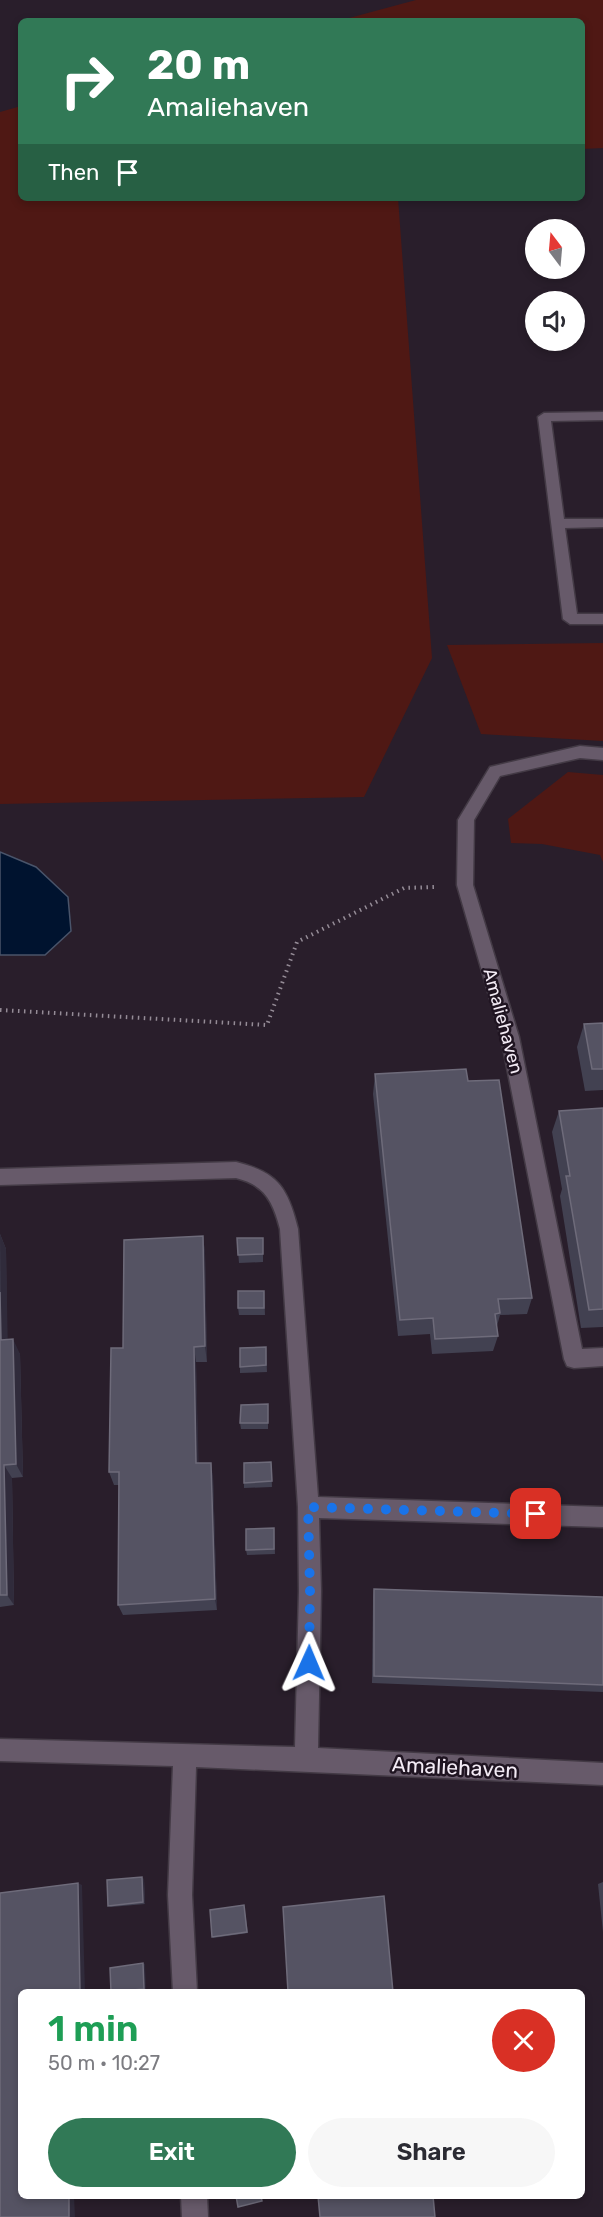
<!DOCTYPE html>
<html lang="en">
<head>
<meta charset="utf-8">
<style>
	:root { --surface:#fff; --page:#f7f7f7; --text:#2b2b33; --muted:#7c7c81; --accent:#317956 }
	body { margin:0; font-family:Rubik,sans-serif; background:var(--page); color:var(--text); height:100vh; display:flex; flex-direction:column; font-size:22px; white-space:nowrap }
	* { box-sizing:border-box; margin:0 }
	p { font-size:20px; color:var(--muted) }
	.icon { flex:none; width:33px; height:33px; fill:none; stroke:currentColor; stroke-width:2; stroke-linecap:round; stroke-linejoin:round }
	.map { position:relative; flex:1; overflow:hidden }
	.details { position:absolute; left:18px; top:1989px; width:567px; height:210px; display:flex; flex-direction:column; background:var(--surface); border-radius:9px; box-shadow:0 3px 9px #0003 }
	.details>* { flex:none }
	.banner { position:absolute; left:18px; top:18px; width:567px; height:183px; border-radius:9px; box-shadow:0 3px 9px #0003; background:#317956; color:#fff; overflow:hidden }
	.needle { width:39px; rotate:344deg }
	.fabs { position:absolute; left:525px; top:219px; display:grid; gap:12px }
	.fabs a { display:grid; place-items:center; width:60px; height:60px; border-radius:50%; background:var(--surface); box-shadow:0 3px 9px #0003; font-size:30px }
	.pin { position:absolute; display:grid; place-items:center; width:51px; height:51px; color:#fff; margin:-26px; border-radius:12px; box-shadow:0 3px 9px #0006 }
	.me { position:absolute; width:66px; margin:-33px; rotate:1deg; stroke-linejoin:round; filter:drop-shadow(0 0 4px #0008) }
	.turn { display:flex; align-items:center; gap:21px; height:126px; padding:0 30px; font-size:27px }
	.turn .icon { width:78px; height:78px; stroke-width:2.5 }
	.turn b { display:block; font-size:42px; line-height:51px }
	.then { display:flex; align-items:center; height:57px; padding:0 30px; background:#0003; gap:12px; font-size:22px }
	.round { display:grid; place-items:center; flex:none; width:63px; height:63px; border-radius:32px; background:var(--page) }
	.headline { display:flex; align-items:center; justify-content:space-between; height:102px; padding:0 30px }
	h1 { font-size:36px; font-weight:600; line-height:45px; color:#1e9e55 }
	.button { display:flex; gap:12px; margin-top:auto; padding:12px 30px }
	.button a { flex:1; height:69px; border-radius:36px; background:var(--accent); color:#fff; font-size:24px; font-weight:600; line-height:69px; text-align:center }
	.button a+a { background:var(--page); color:var(--text) }
	.map>svg:first-child { display:block }
</style>
</head>
<body>
<div class="map">
<svg width="603" height="2217" viewBox="0 0 603 2217">
	<rect width="100%" height="100%" fill="#291e2b"/>
	<!-- green -->
	<g fill="#4f1814">
		<path d="M416 0H603V148L582 149V21H338Z"/>
		<path d="M21 106V198H398L432 658 364 797 0 804V112Z"/>
		<path d="M603 643V741L481 734 447 645Z"/>
		<path d="M568 772 603 775V862L600 855 542 844 511 843 508 819Z"/>
	</g>
	<!-- water -->
	<path fill="#00132f" stroke="#49546a" stroke-width="1.5" d="M0 852 36 867 68 897 71 931 45 955H0Z"/>
	<g fill="none" stroke-linecap="round" stroke-linejoin="round">
		<defs>
			<g id="minor">
				<path d="M603 412V420L551 421 564 519H603V527L565 528 577 614H603V624H570L563 619 538 417 544 413Z"/>
				<path d="M580 746 603 748V760L580 758 500 776 474 820 473 885 519 1037 582 1349 603 1348V1366L574 1368 567 1366 564 1359 501 1037 457 885 458 820 490 767Z"/>
				<path d="M236 1162C278 1172 288 1188 298 1229L318 1497 603 1507V1527L319 1518 321 1591 318 1748 603 1763V1785L196 1767 192 1895 197 1992H173L168 1895 173 1766 0 1761V1739L295 1747 299 1591 298 1507 280 1229C273 1202 265 1185 236 1178L0 1185V1169Z"/>
				<path d="M181 2196H207L208 2217H182Z"/>
			</g>
		</defs>
		<!-- minor casing -->
		<use href="#minor" stroke="#433a45" stroke-width="3"/>
		<!-- path -->
		<path stroke="#958c97" stroke-width="4" stroke-dasharray="1.5 4.5" stroke-linecap="butt" d="M0 1010 267 1025 297 942 404 888 434 887"/>
		<!-- minor -->
		<use href="#minor" fill="#675a6a" fill-rule="evenodd"/>
	</g>
	<!-- wall -->
	<g fill="#424151">
		<path d="M603 1023V1090L585 1091 577 1047 584 1024Z"/>
		<path d="M375 1074 532 1298 527 1314 500 1315 497 1326 498 1336 493 1351 432 1354 430 1334 398 1336 373 1094Z"/>
		<path d="M603 1108V1327L581 1328 560 1196 562 1189 552 1132 559 1111Z"/>
		<path d="M0 1234 6 1249 7 1339 20 1354 23 1477 12 1478 14 1605 0 1607Z"/>
		<path d="M203 1236 205 1253 207 1362H196L198 1463 213 1476 217 1610 123 1615 118 1605 119 1485H114L109 1472 123 1348Z"/>
		<path d="M237 1238H263V1262L239 1263Z"/>
		<path d="M264 1291 265 1315H239L238 1308Z"/>
		<path d="M266 1347 267 1372 240 1373V1367Z"/>
		<path d="M268 1404V1429H241L240 1423Z"/>
		<path d="M271 1462 272 1487 244 1488V1483Z"/>
		<path d="M274 1528 275 1554 247 1555 246 1550Z"/>
		<path d="M374 1589 603 1597V1692L372 1683 373 1597Z"/>
		<path d="M144 1879 145 1904 111 1907 108 1906Z"/>
		<path d="M603 1882V1932L598 1884Z"/>
		<path d="M244 1905 248 1933 213 1938 212 1937Z"/>
	</g>
	<!-- shaded-wall -->
	<g fill="#302b3b">
		<path d="M0 1234 6 1249 8 1356 1 1340Z"/>
		<path d="M203 1236 205 1253 207 1362 205 1346Z"/>
		<path d="M13 1339 20 1354 23 1477 16 1464Z"/>
		<path d="M194 1347 196 1362 199 1476 196 1463Z"/>
		<path d="M211 1463 213 1476 217 1610 215 1599Z"/>
		<path d="M4 1465 12 1478 14 1605 7 1595Z"/>
		<path d="M142 1877 144 1879 145 1904 143 1902Z"/>
		<path d="M78 1883 82 1885 85 1992H80Z"/>
		<path d="M143 1963 145 1964 146 1990 144 1989Z"/>
		<path d="M69 2196H74L75 2217H69Z"/>
	</g>
	<!-- building -->
	<g fill="#555363" stroke="#6e6b7a" stroke-width="1.5">
		<path d="M603 1023V1069H592L584 1024Z"/>
		<path d="M466 1069 468 1081 499 1080 532 1298 498 1299 500 1313 495 1314 498 1336 435 1339 433 1318 400 1320 375 1074Z"/>
		<path d="M603 1108V1309L589 1310 566 1176H570L559 1111Z"/>
		<path d="M203 1236 205 1346 194 1347 196 1463H211L215 1599 118 1605 119 1472H109L111 1348H123L124 1240Z"/>
		<path d="M237 1238H263V1254L238 1255Z"/>
		<rect x="238" y="1291" width="26" height="17"/>
		<path d="M0 1292 1 1340 13 1339 16 1464 4 1465 7 1595H0Z"/>
		<path d="M266 1347V1365L240 1367V1348Z"/>
		<path d="M268 1404V1423H240L241 1405Z"/>
		<path d="M271 1462 272 1481 244 1483V1463Z"/>
		<path d="M274 1528V1549L246 1550V1529Z"/>
		<path d="M374 1589 603 1597V1685L374 1676Z"/>
		<path d="M142 1877 143 1902 108 1906 107 1880Z"/>
		<path d="M78 1883 80 1992H21V2196H69V2217H0V1893Z"/>
		<path d="M384 1896 393 1992H288L283 1907Z"/>
		<path d="M244 1905 247 1932 212 1937 210 1910Z"/>
		<path d="M143 1963 144 1989 111 1992 110 1968Z"/>
		<path d="M236 2196H261L262 2201 238 2207Z"/>
		<path d="M318 2196H433L435 2217H320Z"/>
	</g>
	<g fill="none" stroke-linecap="round" stroke-linejoin="round">
		<!-- route -->
		<path stroke="#1a73e8" stroke-width="10" stroke-dasharray="0 18" d="M309 1663 310 1591 308 1507 536 1514"/>
	</g>
	<g text-anchor="middle" dominant-baseline="central" stroke-width="5" stroke-linejoin="round" paint-order="stroke">
		<!-- street labels -->
		<g font-size="18" fill="#f3ebf5" stroke="#1f1421">
			<text transform="translate(503 1021) rotate(75)">Amaliehaven</text>
		</g>
		<!-- near-street labels -->
		<g font-size="21" fill="#f3ebf5" stroke="#1f1421">
			<text transform="translate(455 1767) rotate(3)">Amaliehaven</text>
		</g>
	</g>
</svg>
<div class="fabs">
<a><svg class="needle" viewBox="-14 -14 28 28"><path d="M0-13l5 13h-10z" fill="#e53935"/><path d="M0 13l5-13h-10z" fill="#7c7c81"/></svg></a>
<a><svg class="icon" aria-label="sound" viewBox="0 0 24 24"><path d="M4 9h4l5-4v14l-5-4H4zM17 9q2 3 0 6"/></svg></a>
</div>
<div class="pin" style="left:536px;top:1514px;background:#d93025"><svg class="icon" aria-label="arrive" viewBox="0 0 24 24"><path d="M6 21V4h12l-3 4 3 4H6"/></svg></div>
<svg class="me" style="left:309px;top:1663px" viewBox="-20 -20 40 40"><path d="M0-17L14 15 0 8-14 15z" fill="#1a73e8" stroke="#fff" stroke-width="4"/></svg>
<div class="banner">
<div class="turn"><svg class="icon" aria-label="right" viewBox="0 0 24 24"><path d="M7 20v-9h11M14 6l5 5-5 5"/></svg><div><b>20 m</b>Amaliehaven</div></div>
<div class="then">Then<svg class="icon" aria-label="arrive" viewBox="0 0 24 24"><path d="M6 21V4h12l-3 4 3 4H6"/></svg></div>
</div>
<section class="details">
<div class="headline"><div><h1>1 min</h1><p>50 m · 10:27</p></div><a class="round" style="background:#d93025;color:#fff"><svg class="icon" aria-label="close" viewBox="0 0 24 24"><path d="M6 6l12 12M18 6L6 18"/></svg></a></div>
<div class="button"><a>Exit</a><a>Share</a></div>
</section>
</div>
</body>
</html>
